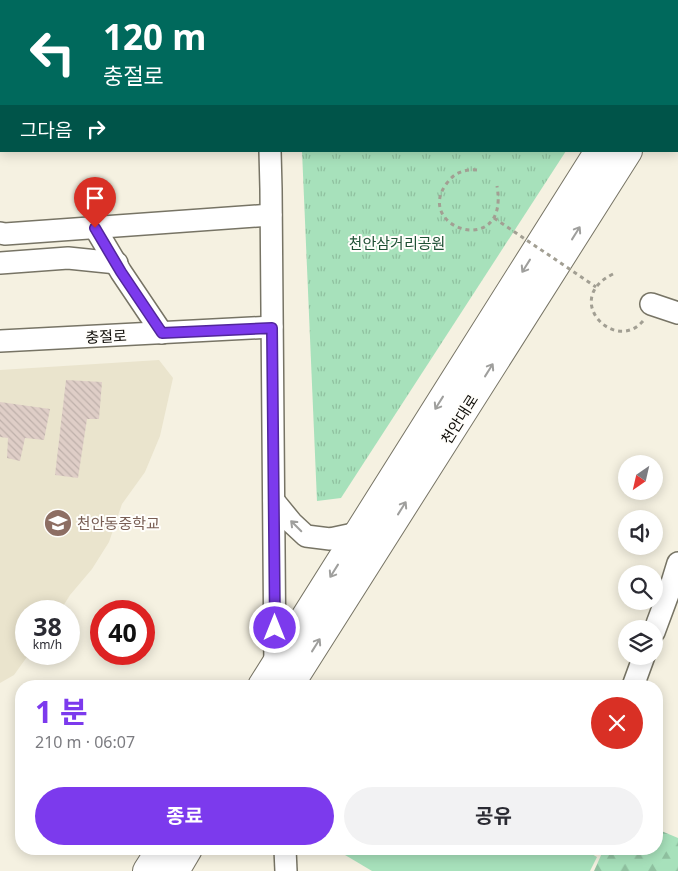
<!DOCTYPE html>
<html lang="ko">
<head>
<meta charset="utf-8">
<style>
	:root { --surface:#fff; --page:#f2f2f3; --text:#2b2b33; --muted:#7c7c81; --accent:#7c3aed }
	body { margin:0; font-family:"Noto Sans","Noto Sans KR",sans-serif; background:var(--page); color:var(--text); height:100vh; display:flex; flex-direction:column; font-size:19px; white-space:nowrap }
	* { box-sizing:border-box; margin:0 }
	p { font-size:16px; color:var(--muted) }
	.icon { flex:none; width:28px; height:28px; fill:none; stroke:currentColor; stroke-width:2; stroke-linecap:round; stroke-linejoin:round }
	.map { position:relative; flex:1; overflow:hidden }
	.panel { position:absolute; left:15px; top:680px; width:648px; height:175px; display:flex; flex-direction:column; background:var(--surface); border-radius:20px; box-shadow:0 2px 12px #0003 }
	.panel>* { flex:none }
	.banner { position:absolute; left:0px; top:0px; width:679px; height:152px; box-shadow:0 2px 12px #0003; background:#00695c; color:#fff; overflow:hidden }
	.needle { width:32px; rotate:214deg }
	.fabs { position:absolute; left:618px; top:455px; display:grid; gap:10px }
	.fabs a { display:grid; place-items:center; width:45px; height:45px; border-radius:50%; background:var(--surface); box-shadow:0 2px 12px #0003; font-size:25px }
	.speed { position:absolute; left:15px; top:600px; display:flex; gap:10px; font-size:25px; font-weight:700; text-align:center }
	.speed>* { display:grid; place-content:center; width:65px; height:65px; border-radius:50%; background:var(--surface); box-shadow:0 2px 12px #0003; line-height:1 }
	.speed small { font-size:12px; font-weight:400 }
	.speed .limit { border:8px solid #d22; background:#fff; color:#111 }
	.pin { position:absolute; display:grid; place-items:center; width:42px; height:42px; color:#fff; margin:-51px -21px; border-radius:50% 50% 50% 0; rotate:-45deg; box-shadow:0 0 5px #0007 }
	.pin .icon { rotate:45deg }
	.me { position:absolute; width:55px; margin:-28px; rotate:0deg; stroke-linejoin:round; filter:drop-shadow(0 0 4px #0008) }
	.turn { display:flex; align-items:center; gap:18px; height:105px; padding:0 20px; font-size:22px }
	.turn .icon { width:65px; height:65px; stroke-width:2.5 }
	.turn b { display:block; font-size:35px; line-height:42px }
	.then { display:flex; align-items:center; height:48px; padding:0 20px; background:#0003; gap:10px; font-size:19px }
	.round { display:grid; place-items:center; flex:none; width:52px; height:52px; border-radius:26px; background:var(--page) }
	.headline { display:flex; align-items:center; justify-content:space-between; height:85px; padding:0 20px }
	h1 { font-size:30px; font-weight:700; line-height:38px; color:var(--accent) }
	.action { display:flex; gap:10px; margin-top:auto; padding:10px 20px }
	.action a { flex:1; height:58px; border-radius:30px; background:var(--accent); color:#fff; font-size:20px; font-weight:700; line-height:58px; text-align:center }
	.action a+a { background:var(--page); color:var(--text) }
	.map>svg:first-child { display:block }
</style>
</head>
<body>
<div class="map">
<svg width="678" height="871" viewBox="0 0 678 871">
	<defs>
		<pattern id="grass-tufts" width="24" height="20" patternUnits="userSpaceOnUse" patternTransform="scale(1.25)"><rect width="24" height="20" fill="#a7e1bb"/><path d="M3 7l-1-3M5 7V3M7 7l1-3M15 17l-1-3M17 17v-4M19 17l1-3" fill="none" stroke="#8fc09f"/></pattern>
		<pattern id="forest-firs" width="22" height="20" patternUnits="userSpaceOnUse" patternTransform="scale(1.25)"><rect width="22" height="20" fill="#a7e1bb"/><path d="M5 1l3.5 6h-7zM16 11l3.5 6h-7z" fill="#8fc09f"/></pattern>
		<pattern id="building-back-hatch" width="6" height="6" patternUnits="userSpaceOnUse" patternTransform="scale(1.25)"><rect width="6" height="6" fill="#dfcec7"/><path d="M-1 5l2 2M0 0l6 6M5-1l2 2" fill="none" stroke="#beb0aa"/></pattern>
	</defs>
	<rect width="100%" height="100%" fill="#f5f1e1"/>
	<!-- built -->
	<path fill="#eae4cd" d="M159 360 173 378 160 436 145 472 122 504 109 542 92 569 70 595 60 611H26V654H29L14 675 0 683V370Z"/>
	<!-- grass -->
	<g fill="url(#grass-tufts)">
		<path d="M296 0H665L664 1H296Z"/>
		<path d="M302 151H566L341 498 317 501Z"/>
	</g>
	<!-- forest -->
	<path fill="url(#forest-firs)" d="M659 830 678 838V871H594L602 853 613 849H656V831Z"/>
	<!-- pitch -->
	<path fill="#a7e1bb" d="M335 849H583L597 857 590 871H372Z"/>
	<!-- building -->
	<g fill="url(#building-back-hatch)">
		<path d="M66 380 102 382 99 419H87L78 478 55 475Z"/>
		<path d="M0 402 50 409 44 440 25 438 20 461 7 458 8 438 0 437Z"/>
	</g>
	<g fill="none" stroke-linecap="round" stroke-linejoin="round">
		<defs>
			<g id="minor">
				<path d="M265 0V1"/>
				<path d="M270 151 271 189 275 669"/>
				<path d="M95 228 121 272 162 333"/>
				<path d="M0 233 5 234 271 215"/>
				<path d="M0 263 68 258 117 263"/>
				<path d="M651 304 678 313"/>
				<path d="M0 341 272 327"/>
				<path d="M274 501 292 523 306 536 330 539 358 533"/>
				<path d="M654 632 670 589 678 563"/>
				<path d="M633 686 644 656"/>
				<path d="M285 849 286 871"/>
			</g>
			<g id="major">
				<path d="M678 72V71"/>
				<path d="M262 686 447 392 599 151"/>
				<path d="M289 686 628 151"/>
				<path d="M147 871 161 849"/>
				<path d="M175 871 188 849"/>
			</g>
		</defs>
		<!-- minor casing -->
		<use href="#minor" stroke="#777465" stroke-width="24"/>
		<!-- major casing -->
		<use href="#major" stroke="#777465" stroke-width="30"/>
		<!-- path -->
		<g stroke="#a29f93" stroke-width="3" stroke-dasharray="4 4" stroke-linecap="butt">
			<path d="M477 170C464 169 454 173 447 183 412 228 510 260 497 186"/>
			<path d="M613 274C561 299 615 354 643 321"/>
		</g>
		<!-- minor -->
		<use href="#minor" stroke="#fff" stroke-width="21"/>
		<!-- major -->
		<use href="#major" stroke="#fff" stroke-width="28"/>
		<!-- path-bridge -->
		<path stroke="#a29f93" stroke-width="3" stroke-dasharray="4 4" stroke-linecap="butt" d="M494 218 596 287"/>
	</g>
	<!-- one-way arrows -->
	<defs><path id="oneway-shaft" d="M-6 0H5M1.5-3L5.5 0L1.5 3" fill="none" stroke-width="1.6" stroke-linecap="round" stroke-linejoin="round" transform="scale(1.25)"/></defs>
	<g stroke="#9f9f9d">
		<use href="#oneway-shaft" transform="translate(576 233) rotate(-58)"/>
		<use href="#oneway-shaft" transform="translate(526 266) rotate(122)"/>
		<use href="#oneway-shaft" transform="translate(489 370) rotate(-58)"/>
		<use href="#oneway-shaft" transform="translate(439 403) rotate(122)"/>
		<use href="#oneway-shaft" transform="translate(402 508) rotate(-58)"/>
		<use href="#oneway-shaft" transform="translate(296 526) rotate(-135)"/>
		<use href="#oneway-shaft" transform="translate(334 571) rotate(122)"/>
		<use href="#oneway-shaft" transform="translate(316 645) rotate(-58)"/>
	</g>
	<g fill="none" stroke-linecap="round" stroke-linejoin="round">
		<defs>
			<path id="route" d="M95 228 121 272 162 333 272 328 275 628"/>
		</defs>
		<!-- route casing -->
		<use href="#route" stroke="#51269a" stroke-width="12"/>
		<!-- route -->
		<use href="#route" stroke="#7c3aed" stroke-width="9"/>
	</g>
	<!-- icons -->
	<defs>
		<symbol id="school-disc" viewBox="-11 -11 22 22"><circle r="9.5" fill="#8d6e63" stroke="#fffefb"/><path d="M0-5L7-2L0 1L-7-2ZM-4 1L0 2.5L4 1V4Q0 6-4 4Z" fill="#fff"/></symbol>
	</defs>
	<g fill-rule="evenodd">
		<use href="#school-disc" x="42" y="507" width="32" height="32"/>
	</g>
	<g text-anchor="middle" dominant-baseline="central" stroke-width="4" stroke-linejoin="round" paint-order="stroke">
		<!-- park labels -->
		<g font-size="15" fill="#1f5135" stroke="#fffefb">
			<text x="397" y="243">천안삼거리공원</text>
		</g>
		<!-- street labels -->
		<g font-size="15" fill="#100e09" stroke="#fffefb">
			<text transform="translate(106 336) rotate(-3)">충절로</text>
			<text transform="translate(459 419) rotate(-58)">천안대로</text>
		</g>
		<!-- education labels -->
		<g font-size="15" fill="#785e54" stroke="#fffefb" text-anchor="start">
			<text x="77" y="523">천안동중학교</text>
		</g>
	</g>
</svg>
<div class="fabs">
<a><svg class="needle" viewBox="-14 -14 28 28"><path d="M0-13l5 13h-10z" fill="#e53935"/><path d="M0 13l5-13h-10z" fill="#7c7c81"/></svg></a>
<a><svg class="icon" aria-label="sound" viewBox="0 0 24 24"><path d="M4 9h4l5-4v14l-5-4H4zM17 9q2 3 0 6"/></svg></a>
<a><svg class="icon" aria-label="search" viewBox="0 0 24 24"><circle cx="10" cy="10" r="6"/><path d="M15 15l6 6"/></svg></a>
<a><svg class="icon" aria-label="layers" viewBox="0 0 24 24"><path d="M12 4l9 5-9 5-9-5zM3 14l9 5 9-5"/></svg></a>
</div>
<div class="speed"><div>38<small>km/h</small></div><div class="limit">40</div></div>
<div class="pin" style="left:95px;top:228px;background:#d93025"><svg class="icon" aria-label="arrive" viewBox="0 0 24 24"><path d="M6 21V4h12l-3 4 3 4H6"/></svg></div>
<svg class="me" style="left:275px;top:628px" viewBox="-20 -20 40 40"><circle r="17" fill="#7c3aed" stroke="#fff" stroke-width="3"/><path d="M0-11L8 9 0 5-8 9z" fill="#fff"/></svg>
<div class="banner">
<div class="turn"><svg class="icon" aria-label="left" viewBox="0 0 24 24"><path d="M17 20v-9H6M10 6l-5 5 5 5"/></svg><div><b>120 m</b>충절로</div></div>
<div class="then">그다음<svg class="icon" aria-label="right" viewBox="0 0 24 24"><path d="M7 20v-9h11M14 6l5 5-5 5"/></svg></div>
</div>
<section class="panel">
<div class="headline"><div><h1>1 분</h1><p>210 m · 06:07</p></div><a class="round" style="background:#d93025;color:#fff"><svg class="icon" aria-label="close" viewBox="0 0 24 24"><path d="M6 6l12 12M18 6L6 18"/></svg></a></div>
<div class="action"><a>종료</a><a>공유</a></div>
</section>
</div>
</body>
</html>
